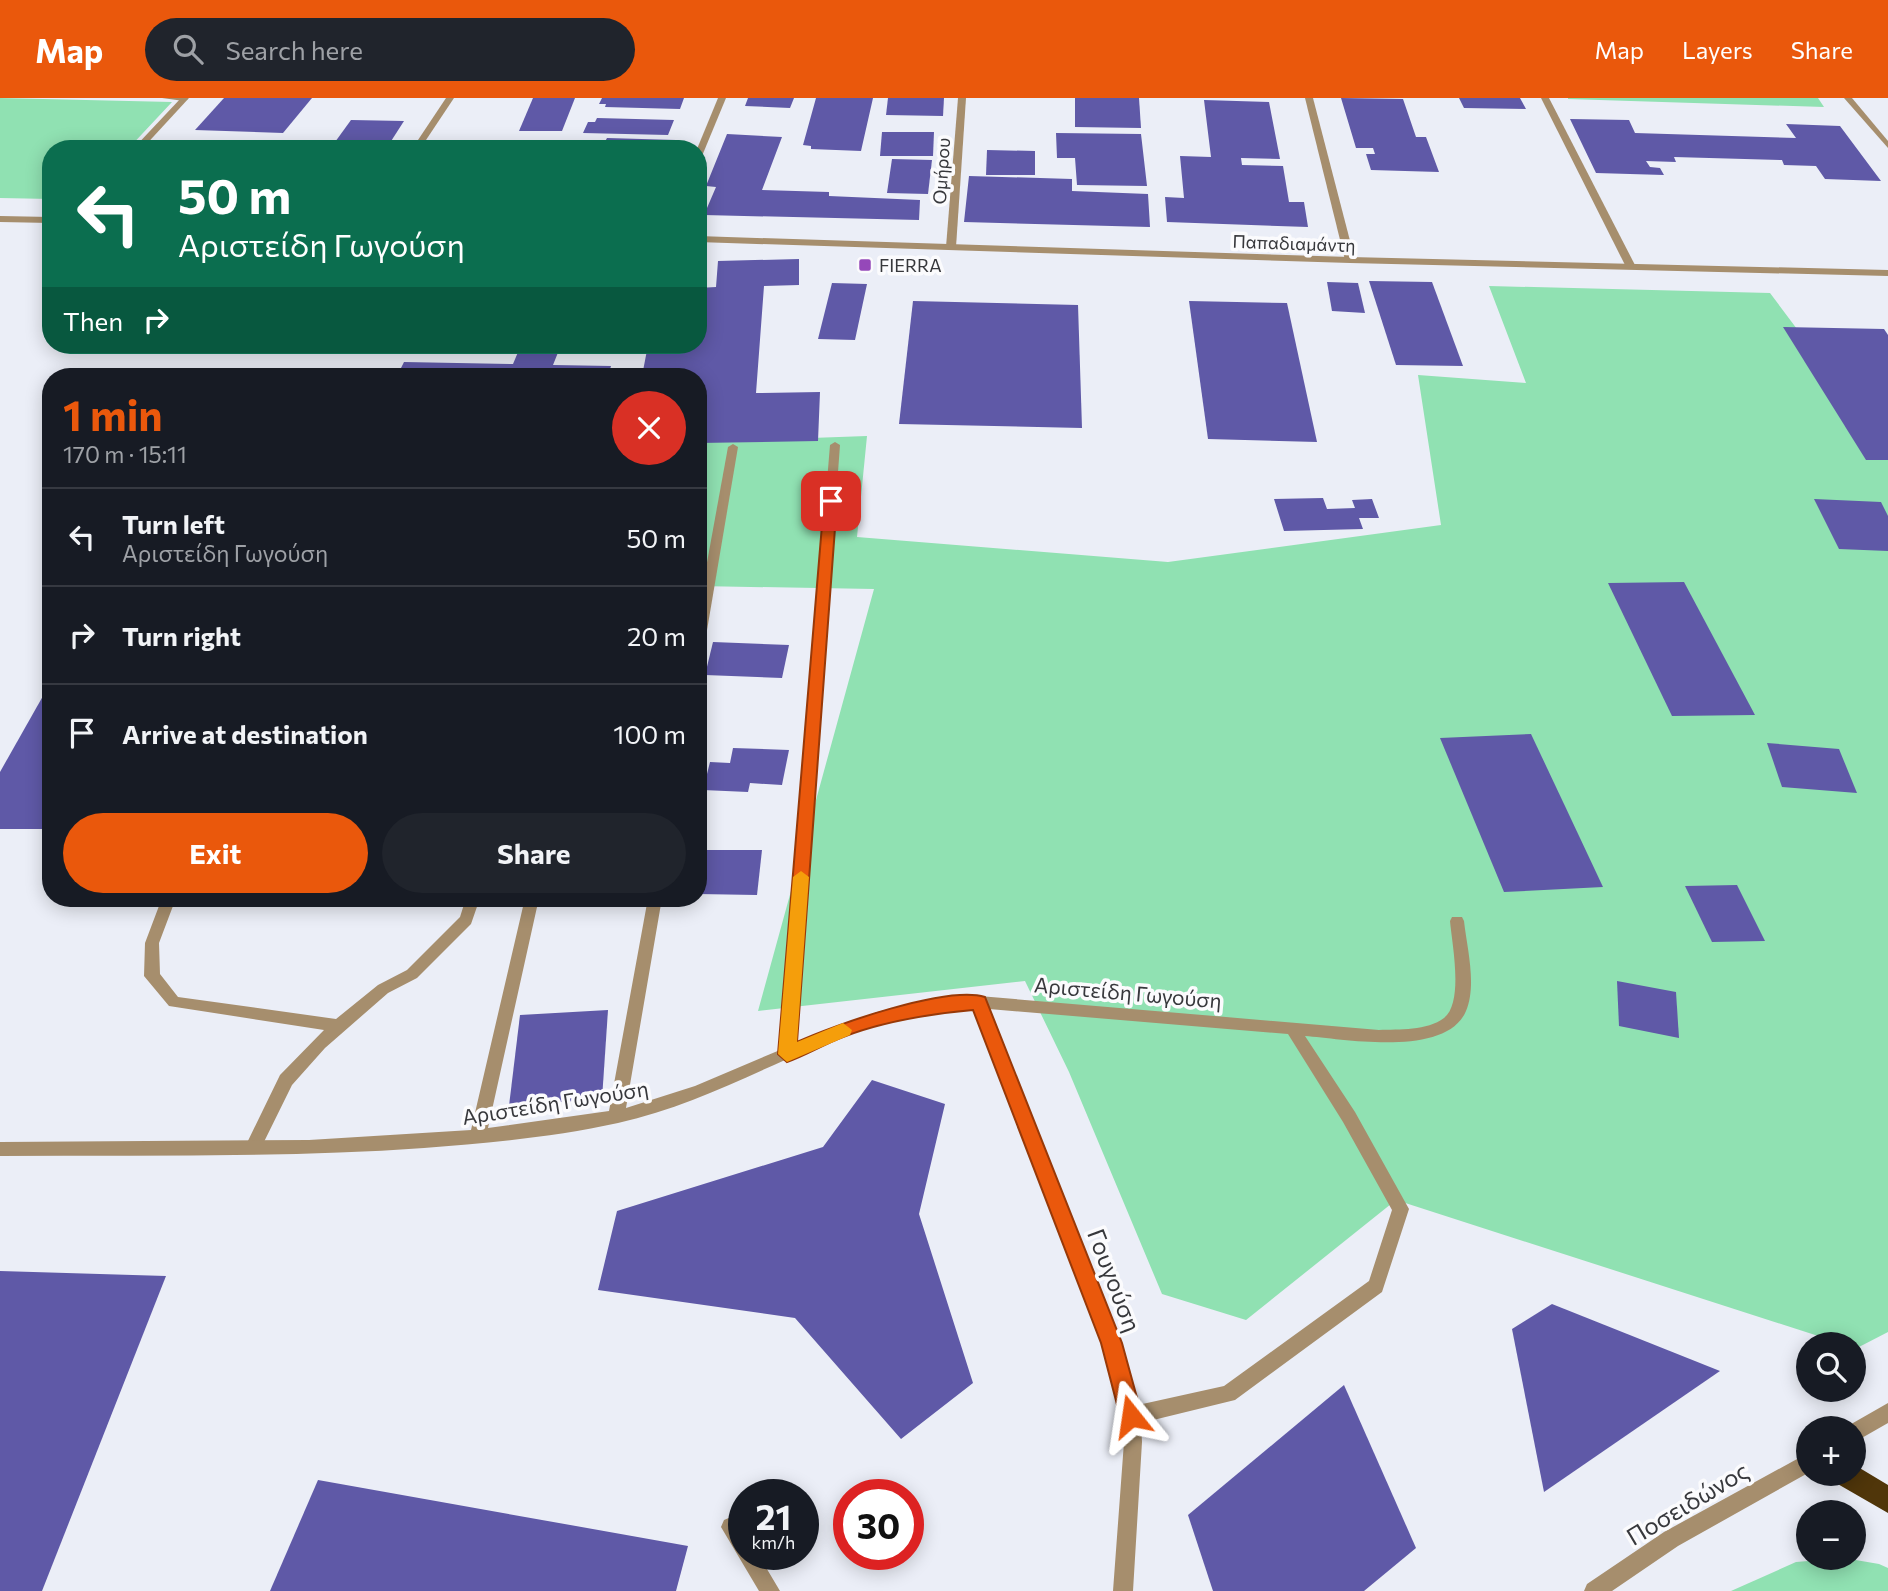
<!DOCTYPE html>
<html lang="en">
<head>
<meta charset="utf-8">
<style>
	:root { --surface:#171b24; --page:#20242c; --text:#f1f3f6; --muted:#9ea1a6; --line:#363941; --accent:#ea580c }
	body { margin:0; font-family:Commissioner,sans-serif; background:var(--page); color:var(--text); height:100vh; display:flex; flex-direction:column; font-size:26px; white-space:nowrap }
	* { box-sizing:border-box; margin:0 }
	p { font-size:23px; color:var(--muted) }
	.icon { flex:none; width:38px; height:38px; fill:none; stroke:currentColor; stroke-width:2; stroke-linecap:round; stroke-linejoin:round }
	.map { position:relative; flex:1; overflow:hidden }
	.side { position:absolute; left:42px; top:270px; width:665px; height:539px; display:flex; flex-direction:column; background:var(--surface); border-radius:28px; box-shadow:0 4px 18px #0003 }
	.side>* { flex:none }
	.top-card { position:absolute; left:42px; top:42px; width:665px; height:214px; border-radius:28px; box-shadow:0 4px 18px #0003; background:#0b6e4f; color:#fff; overflow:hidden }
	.controls { position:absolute; left:1796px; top:1234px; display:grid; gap:14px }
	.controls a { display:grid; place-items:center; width:70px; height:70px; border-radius:50%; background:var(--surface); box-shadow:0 4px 18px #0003; font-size:35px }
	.speed { position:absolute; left:728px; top:1381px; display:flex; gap:14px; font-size:35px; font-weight:700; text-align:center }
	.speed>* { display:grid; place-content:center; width:91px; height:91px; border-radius:50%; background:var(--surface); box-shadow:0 4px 18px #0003; line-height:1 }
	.speed small { font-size:18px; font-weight:400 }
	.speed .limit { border:10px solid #d22; background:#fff; color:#111 }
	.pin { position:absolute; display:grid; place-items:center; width:60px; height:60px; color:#fff; margin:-30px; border-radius:14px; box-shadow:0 4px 10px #0006 }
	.me { position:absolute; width:77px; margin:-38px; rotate:345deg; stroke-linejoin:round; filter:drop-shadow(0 0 5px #0008) }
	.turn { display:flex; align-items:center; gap:24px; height:147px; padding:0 21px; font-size:32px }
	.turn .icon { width:91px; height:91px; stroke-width:2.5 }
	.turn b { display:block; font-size:49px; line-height:60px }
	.then { display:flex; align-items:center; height:66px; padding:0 21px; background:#0003; gap:14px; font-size:26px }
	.round { display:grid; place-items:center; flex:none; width:74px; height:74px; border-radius:37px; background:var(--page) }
	.overview { display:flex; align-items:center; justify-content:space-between; height:119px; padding:0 21px }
	h1 { font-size:42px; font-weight:700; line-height:52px; color:var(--accent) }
	.cta { display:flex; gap:14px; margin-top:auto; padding:14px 21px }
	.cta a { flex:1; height:80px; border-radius:42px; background:var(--accent); color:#fff; font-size:28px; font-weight:700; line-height:80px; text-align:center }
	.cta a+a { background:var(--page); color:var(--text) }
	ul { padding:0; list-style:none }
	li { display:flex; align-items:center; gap:21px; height:98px; padding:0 21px; border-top:2px solid var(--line) }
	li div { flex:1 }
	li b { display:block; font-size:26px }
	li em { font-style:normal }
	header { display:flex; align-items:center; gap:42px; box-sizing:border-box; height:98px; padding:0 35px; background:var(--accent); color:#fff }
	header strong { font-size:33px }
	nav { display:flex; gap:38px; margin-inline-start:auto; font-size:24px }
	.search { width:490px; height:63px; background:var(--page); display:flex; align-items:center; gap:18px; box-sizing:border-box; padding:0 24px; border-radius:38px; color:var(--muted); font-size:26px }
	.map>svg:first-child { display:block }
</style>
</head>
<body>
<header>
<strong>Map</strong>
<div class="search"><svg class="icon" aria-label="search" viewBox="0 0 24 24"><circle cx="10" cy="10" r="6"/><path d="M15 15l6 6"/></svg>Search here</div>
<nav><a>Map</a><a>Layers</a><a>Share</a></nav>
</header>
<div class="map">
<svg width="1888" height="1493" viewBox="0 0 1888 1493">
	<rect width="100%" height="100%" fill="#ebeef7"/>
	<!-- green -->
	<g fill="#90e1b2">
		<path d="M0 0 172 4 128 51H51V101L0 100Z"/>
		<path d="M1568 0H1818L1824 9 1568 1Z"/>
		<path d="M1489 188 1770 195 1888 352V1234L1857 1250 1853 1246H1843L1396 1102 1246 1222 1162 1196 1069 974 1025 883 758 913 874 491 698 488V344L867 338 857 439 1168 464 1441 427 1418 277 1526 285Z"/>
		<path d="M1844 1460 1879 1466 1888 1470V1493H1731L1796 1464Z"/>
	</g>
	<!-- building -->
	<g fill="#5f59a7">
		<path d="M224 0H312L283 35 195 32Z"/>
		<path d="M533 0H575L562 33H519Z"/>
		<path d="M602 0H684L680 11 605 9 606 6H599Z"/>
		<path d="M748 0H794L790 10 745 8Z"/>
		<path d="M816 0H873L861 53 811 51V48L803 47Z"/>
		<path d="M888 0H944L943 18 886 17Z"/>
		<path d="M1075 0H1139L1141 30 1075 29Z"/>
		<path d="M1341 0 1403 1 1416 39H1426L1439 74 1371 72 1366 56H1375L1373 50H1356Z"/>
		<path d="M1459 0H1520L1526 11 1464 10Z"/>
		<path d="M1204 2 1269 4 1280 61 1241 60 1242 67 1283 68 1289 104H1304L1308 129 1167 124 1165 99 1184 100 1180 58 1211 59Z"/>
		<path d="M597 20 674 22 668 37 583 35 588 24H595Z"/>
		<path d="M1570 21 1629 22 1635 35 1796 40 1786 26 1840 28 1881 83 1825 81 1816 68 1784 67 1782 62 1674 59 1676 64 1646 63 1650 69 1660 70 1664 77 1596 75Z"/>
		<path d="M351 22 404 23 386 51H330Z"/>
		<path d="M882 34H934L933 58H880Z"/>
		<path d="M1056 35 1141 36 1147 88 1077 87 1075 60H1057Z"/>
		<path d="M727 36 782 39 762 92 829 94V98L920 102 919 122 704 117 716 89 706 88Z"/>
		<path d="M607 40 676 42 673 51H601Z"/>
		<path d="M987 52 1035 53V77H986Z"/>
		<path d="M892 61 932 62 928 96 887 95Z"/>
		<path d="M969 78 1072 81V93L1148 96 1150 129 964 124Z"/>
		<path d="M799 161V187L764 188 756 295 820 294 818 343 698 345V278H642L648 247H698V190L716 189 718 163Z"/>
		<path d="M1369 183 1432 184 1463 268 1396 267Z"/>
		<path d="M1327 184 1358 185 1365 215 1332 213Z"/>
		<path d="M832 185 867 186 855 242 818 241Z"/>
		<path d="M913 203 1078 207 1082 330 899 326Z"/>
		<path d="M1189 203 1287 205 1317 344 1208 341Z"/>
		<path d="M1783 229 1884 231 1888 237V362H1866Z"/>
		<path d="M521 247H561L553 267 611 268 608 278H397L404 264 513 266Z"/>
		<path d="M1323 400 1327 411 1355 410 1352 402 1372 401 1379 420H1359L1363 431 1284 433 1274 401Z"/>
		<path d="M1814 401 1881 404 1888 418V453L1839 451Z"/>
		<path d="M1684 484 1755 617 1672 618 1608 485Z"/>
		<path d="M713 544 789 547 782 580 705 577Z"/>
		<path d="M43 598H51V731H0V674Z"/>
		<path d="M1531 636 1564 706 1603 789 1504 794 1440 640Z"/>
		<path d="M1767 645 1839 651 1857 695 1782 689Z"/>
		<path d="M733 650 789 652 782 687 750 685 748 694 703 692 710 664 730 665Z"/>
		<path d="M698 752H762L757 797 698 796Z"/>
		<path d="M1737 787 1765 843 1712 844 1685 788Z"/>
		<path d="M1617 883 1676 894 1679 940 1619 928Z"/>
		<path d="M608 912 602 1001 509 1008 520 917Z"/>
		<path d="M872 982 945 1006 919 1116 973 1285 901 1341 795 1220 598 1192 617 1113 823 1049Z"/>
		<path d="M0 1173 166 1178 42 1493H0Z"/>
		<path d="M1552 1206 1720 1273 1544 1394 1512 1231Z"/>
		<path d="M1344 1287 1416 1450 1364 1493H1213L1188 1417Z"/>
		<path d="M318 1382 688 1448 676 1493H270Z"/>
	</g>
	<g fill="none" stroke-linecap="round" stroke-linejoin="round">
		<!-- service -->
		<g fill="#a68e6d" fill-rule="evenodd">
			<path d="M181 0H189L142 51H133Z"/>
			<path d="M162 800H176L159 845 160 876 178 899 336 921 378 887 407 872 460 819 466 800H480L471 826 417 880 388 895 325 950 292 987 259 1054 253 1056 247 1054 245 1049 280 977 324 932 169 908 144 878 145 845Z"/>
		</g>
		<!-- minor -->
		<g fill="#a68e6d" fill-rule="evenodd">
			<path d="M162 0H187L188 1 184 3Z"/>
			<path d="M446 0H454L420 51H412Z"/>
			<path d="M718 0H726L702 58 698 60 697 51Z"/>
			<path d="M958 0H966L956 149 951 152 946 149Z"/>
			<path d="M1305 0H1313L1355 162 1353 164 1345 162Z"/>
			<path d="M1541 0H1549L1636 169 1634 171 1626 169Z"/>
			<path d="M835 344 840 347 796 944 877 914 918 905 979 898 1379 932C1399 931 1427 933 1444 920 1464 904 1452 846 1450 823L1452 819H1462L1464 823C1467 850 1477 887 1466 913 1446 960 1345 941 1305 938L1355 1014 1409 1111 1382 1194 1235 1302 1141 1325 1142 1344 1133 1493H1113L1124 1344 1122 1318 1103 1245 974 912C936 914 897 919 860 932 778 960 704 1006 618 1025 555 1039 489 1045 424 1050 283 1060 141 1057 0 1058V1044L309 1042 471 1032 525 800H539L488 1030 609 1013 648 800H662L626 1010 695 988 780 952 830 347ZM989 911 1288 936 1343 1024 1392 1112 1369 1183 1224 1288 1138 1307 1121 1245Z"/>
			<path d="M733 346 738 349 704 550 698 554V514L728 349Z"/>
			<path d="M731 1419C747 1426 744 1441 744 1456H758L780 1493H759L721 1429 724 1422Z"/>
		</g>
		<!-- tertiary -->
		<g fill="#a68e6d" fill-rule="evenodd">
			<path d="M1844 0H1852L1888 43V50Z"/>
			<path d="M0 118 51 119V125L0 124Z"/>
			<path d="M698 138 1350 159 1888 172V178L1350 165 698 144Z"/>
			<path d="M1888 1305V1325L1853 1345V1330L1846 1329Z"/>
			<path d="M1808 1355V1375L1678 1448 1612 1493H1584L1587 1486 1664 1434Z"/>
		</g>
		<!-- trunk -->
		<path fill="#50360a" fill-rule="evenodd" d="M1853 1366 1888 1387V1415L1836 1385 1832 1376H1853Z"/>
	</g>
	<!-- route -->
	<path fill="#ea580c" stroke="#983908" stroke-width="2" d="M831 399 837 403 797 944C834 927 947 887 985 899L1122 1245 1142 1318 1139 1325 1131 1328 1124 1325 1120 1318 1101 1245 973 912C929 916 884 923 843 939 824 946 807 957 787 964L778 956 824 403Z"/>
	<!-- slow -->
	<path fill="#f59e0b" d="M801 773 809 779 797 944 843 925 852 932 850 937 787 964 778 956 793 779Z"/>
	<!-- markers -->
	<rect fill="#9548b9" stroke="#fbfbfd" stroke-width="2.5" x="858" y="160" width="14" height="14" rx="3.5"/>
	<g text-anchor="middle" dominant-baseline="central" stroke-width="7" stroke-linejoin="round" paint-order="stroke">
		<!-- far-street labels -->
		<g font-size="18" fill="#37383c" stroke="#fbfbfd">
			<text transform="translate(941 73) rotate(-86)">Ομήρου</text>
			<text transform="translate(1294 145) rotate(2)">Παπαδιαμάντη</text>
		</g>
		<!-- far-poi labels -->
		<g font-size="18" fill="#37383c" stroke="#fbfbfd" text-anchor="start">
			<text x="879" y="167">FIERRA</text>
		</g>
		<!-- street labels -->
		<g font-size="21" fill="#37383c" stroke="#fbfbfd">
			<text transform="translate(1128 894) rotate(5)">Αριστείδη Γωγούση</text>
			<text transform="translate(555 1004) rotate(-9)">Αριστείδη Γωγούση</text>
		</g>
		<!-- near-street labels -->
		<g font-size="24" fill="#37383c" stroke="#fbfbfd">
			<text transform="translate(1115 1182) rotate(69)">Γουγούση</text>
			<text transform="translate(1687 1405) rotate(-31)">Ποσειδώνος</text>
		</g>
	</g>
</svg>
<div class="controls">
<a><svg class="icon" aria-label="search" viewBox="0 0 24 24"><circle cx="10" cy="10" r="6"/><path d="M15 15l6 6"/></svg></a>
<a>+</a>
<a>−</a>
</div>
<div class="speed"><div>21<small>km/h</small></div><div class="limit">30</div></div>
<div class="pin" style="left:831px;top:403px;background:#d93025"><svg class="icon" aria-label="arrive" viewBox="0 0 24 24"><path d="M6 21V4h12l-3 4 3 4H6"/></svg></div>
<svg class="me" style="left:1131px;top:1318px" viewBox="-20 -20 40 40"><path d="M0-17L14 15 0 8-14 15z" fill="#ea580c" stroke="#fff" stroke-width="4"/></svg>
<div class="top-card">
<div class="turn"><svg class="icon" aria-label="left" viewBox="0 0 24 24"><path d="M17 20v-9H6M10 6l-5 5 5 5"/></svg><div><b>50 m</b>Αριστείδη Γωγούση</div></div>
<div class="then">Then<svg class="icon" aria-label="right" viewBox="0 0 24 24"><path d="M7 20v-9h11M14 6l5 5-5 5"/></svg></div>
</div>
<section class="side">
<div class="overview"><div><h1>1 min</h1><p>170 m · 15:11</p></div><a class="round" style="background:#d93025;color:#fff"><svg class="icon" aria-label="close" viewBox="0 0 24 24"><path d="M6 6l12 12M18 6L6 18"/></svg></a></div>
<ul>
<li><svg class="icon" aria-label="left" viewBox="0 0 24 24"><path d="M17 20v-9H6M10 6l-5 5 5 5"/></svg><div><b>Turn left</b><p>Αριστείδη Γωγούση</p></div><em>50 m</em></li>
<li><svg class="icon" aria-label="right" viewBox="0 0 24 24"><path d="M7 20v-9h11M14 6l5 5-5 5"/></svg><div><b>Turn right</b></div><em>20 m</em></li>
<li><svg class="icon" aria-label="arrive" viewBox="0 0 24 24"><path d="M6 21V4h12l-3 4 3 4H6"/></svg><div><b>Arrive at destination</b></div><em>100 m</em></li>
</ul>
<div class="cta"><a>Exit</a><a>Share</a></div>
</section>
</div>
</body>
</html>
